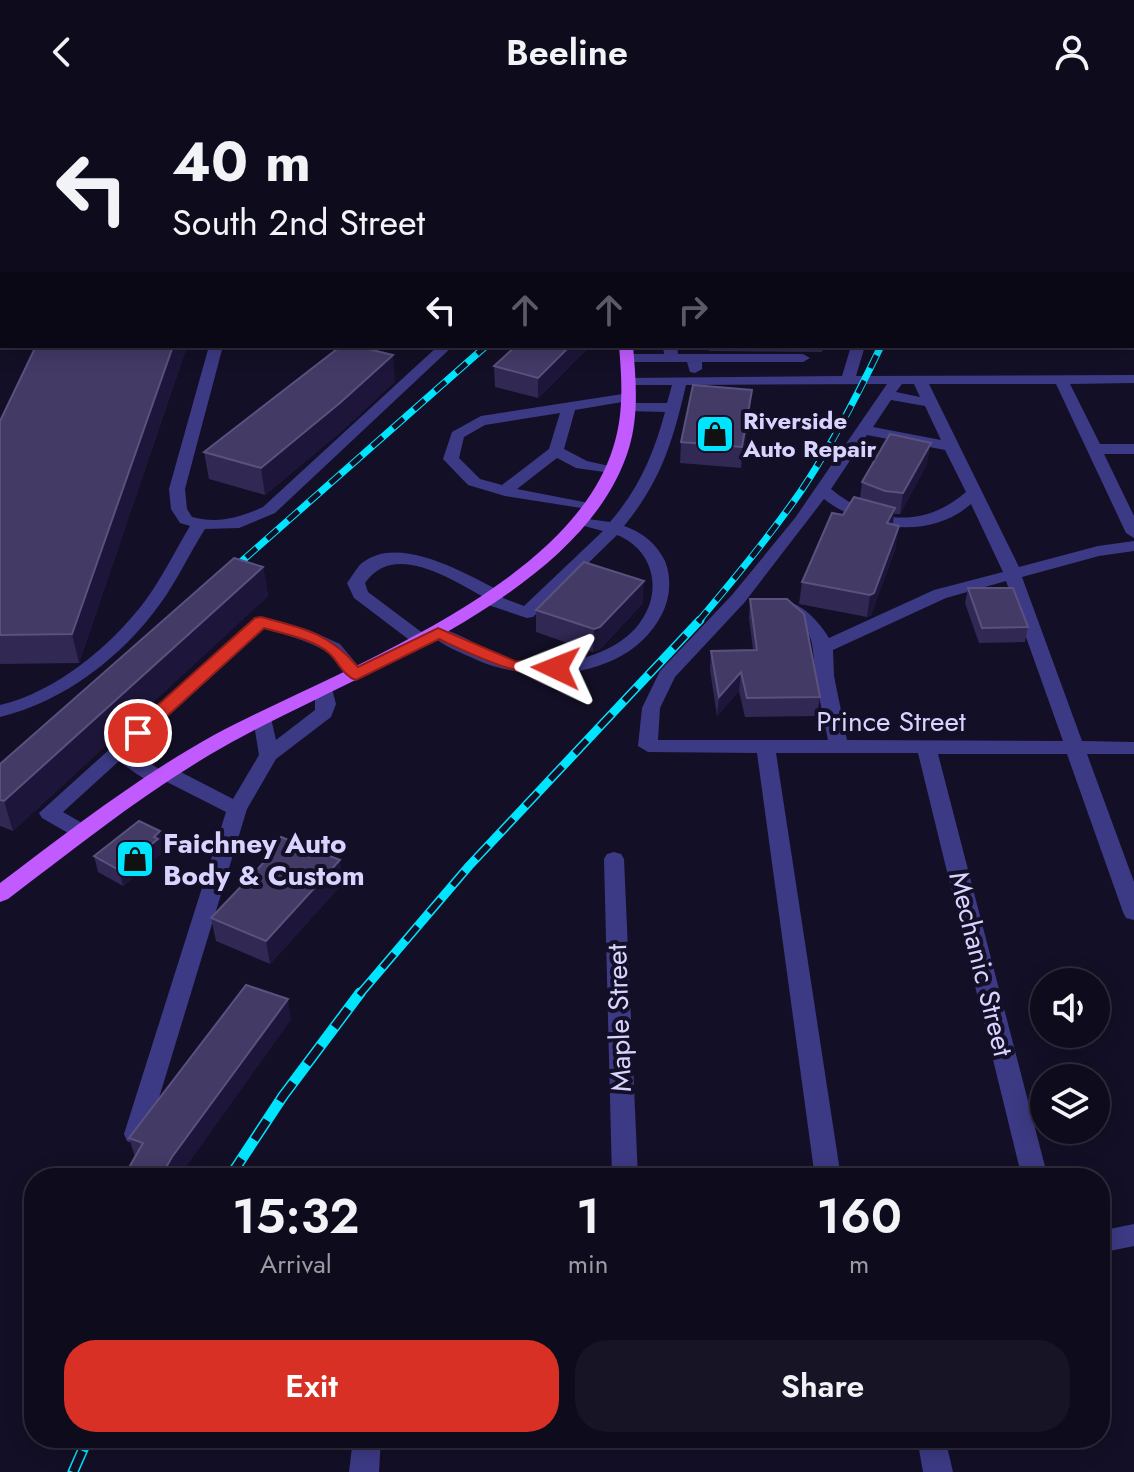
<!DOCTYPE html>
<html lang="en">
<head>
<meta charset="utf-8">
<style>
	:root { --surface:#0e0b1c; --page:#171425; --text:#f1f3f6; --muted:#9b9ba3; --line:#2e2b3b; --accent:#d93025 }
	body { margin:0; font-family:Jost,sans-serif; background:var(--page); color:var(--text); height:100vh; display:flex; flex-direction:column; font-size:30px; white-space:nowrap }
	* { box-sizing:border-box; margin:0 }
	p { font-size:26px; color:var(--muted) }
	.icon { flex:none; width:44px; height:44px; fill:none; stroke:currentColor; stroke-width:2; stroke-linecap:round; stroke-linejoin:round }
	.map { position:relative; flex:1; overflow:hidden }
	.side { position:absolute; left:24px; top:1064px; width:1086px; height:280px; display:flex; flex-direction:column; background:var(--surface); border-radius:32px; box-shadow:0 4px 20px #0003,0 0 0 2px var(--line) }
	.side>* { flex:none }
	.guide { position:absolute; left:0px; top:0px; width:1134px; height:244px; box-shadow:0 4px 20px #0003,0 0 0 2px var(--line); background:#0e0b1c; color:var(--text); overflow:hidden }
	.controls { position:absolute; left:1030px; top:864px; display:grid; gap:16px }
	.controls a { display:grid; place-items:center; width:80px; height:80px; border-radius:50%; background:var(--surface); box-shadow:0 4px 20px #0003,0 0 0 2px var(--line); font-size:40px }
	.pin { position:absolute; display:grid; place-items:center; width:68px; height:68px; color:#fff; margin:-34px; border:4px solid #fff; border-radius:50%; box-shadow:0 2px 8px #0007 }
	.me { position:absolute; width:88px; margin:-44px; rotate:272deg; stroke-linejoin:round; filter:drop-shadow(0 0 6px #0008) }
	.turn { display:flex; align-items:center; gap:28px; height:168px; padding:0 40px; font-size:36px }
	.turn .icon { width:104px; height:104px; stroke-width:2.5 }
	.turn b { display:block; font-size:56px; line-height:68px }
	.lanes { display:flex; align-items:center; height:76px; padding:0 40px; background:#0003; justify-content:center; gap:40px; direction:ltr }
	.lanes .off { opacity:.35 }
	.eta { display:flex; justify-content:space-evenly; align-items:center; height:136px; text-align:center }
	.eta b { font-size:48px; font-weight:600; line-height:56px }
	.cta { display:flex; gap:16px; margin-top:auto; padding:16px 40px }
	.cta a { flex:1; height:92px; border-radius:32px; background:var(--accent); color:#fff; font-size:32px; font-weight:600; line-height:92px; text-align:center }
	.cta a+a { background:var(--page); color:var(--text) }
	header { display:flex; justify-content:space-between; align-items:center; height:104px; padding:0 40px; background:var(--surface); font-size:36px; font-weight:600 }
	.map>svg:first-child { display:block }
</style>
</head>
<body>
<header><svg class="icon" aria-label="back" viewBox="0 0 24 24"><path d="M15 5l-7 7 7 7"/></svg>Beeline<svg class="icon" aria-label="person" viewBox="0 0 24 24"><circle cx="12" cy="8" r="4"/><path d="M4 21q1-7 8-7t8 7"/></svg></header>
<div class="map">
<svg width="1134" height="1368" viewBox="0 0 1134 1368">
	<rect width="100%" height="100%" fill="#130f26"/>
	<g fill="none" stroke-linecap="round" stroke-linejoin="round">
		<!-- minor -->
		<g fill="#3d3a85" fill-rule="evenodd">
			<rect x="379" y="0" width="10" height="2"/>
			<rect x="603" y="0" width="10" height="2"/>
			<rect x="932" y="0" width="10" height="2"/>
			<path d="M1050 0H1060L1061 2H1051Z"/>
			<path d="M1132 118 1134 119V130L1132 129Z"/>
			<path d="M1134 160V179L1132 178Z"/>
			<path d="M209 242H223L185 385 187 405 192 413C218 420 239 414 263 403L438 242H453L275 409 239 424 205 425C189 450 177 477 160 500 122 553 63 598 0 613V601C56 588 111 542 145 497 162 474 175 447 190 422L180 419 171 405 169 385Z"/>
			<path d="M663 242H677L678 250H803L810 254 803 258H702V265L695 269 690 268 687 258H627L620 254 627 250H664Z"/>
			<path d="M851 242H865L856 272 1134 271V279L1070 280 1100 340H1134V350H1104L1134 412V434L1126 429 1056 280H929L1019 463 1098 442 1134 437V447L1099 452 1022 473 1082 637 1134 638V650H1087L1134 778V816L1126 814 1123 808 1067 650H938L1048 1074H1022L918 649H776L841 1074H815L757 649 648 648 638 642 642 604 660 567 732 491 795 414 887 280 686 281C673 337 661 377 624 422 642 428 656 439 665 457 672 474 670 494 662 510 630 574 536 582 477 556 462 549 440 541 429 529L432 525C451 520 489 551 511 556 533 561 557 560 579 555 601 550 628 537 641 517 663 486 653 445 617 431L533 513 527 514 485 500 484 493C450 475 394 437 365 479L368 488 428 533 431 537 428 541H416L354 494 347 479C352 473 356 464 362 459 399 429 468 471 502 488L503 494 524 502 603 427 573 419V413L610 418C638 386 654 350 665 308L628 307 621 303 628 299H667L672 281H629L624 280V274L842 272ZM902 280H914L920 293 896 288ZM891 296 925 302 941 336 873 323ZM867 331 945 346 966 388C924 425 873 420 831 385ZM824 395C865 427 930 436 971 400L1003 468 934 486 829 534C818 516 797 493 774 497L771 501 774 505C817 524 811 533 816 574 819 595 824 616 828 636H658L660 604 675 573 744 499ZM1006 477 1063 637 847 636 834 572 833 546 946 494Z"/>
			<path d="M629 289 634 290V296L575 306 564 345 587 357 618 364V370L576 364 557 354 517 385 594 400V406L505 392 468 381 443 355 452 328 481 312ZM560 309 549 345 502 381 480 375 459 354 464 333 485 321Z"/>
			<path d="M261 513 309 526 340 540 365 570 356 576C341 572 337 553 324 546 305 536 285 530 264 525L130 647 159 665 173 664 233 695 259 651 253 614 256 610H270L276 636 315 606V585L317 581H331L336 600 331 613 276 655 247 705 148 1030 145 1037 136 1040 127 1037 124 1030 226 708 167 678C151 684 132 666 119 657L63 708 89 723 92 728 89 733H75L42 714 39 709 255 514Z"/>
			<path d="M614 748 621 750 624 755 638 1074H612L604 755 607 750Z"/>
			<path d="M1134 1120V1142L1100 1149V1127Z"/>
			<path d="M353 1334H381L379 1368H349Z"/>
			<path d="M917 1334H945L953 1368H923Z"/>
		</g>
		<!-- major -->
		<g fill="#c25bff" fill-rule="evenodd">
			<rect x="596" y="0" width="10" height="2"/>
			<path d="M619 242H633C636 276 639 311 629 344 584 493 348 572 225 642 147 686 78 742 8 795L0 798V779C69 727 138 673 214 631 334 567 569 485 613 344 624 311 622 276 619 242Z"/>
		</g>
		<defs>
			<g id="rail-far2">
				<path d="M225 472 486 242"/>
				<path d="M698 518C734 475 769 433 801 387 832 341 857 292 881 242"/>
			</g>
			<path id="rail-far1" d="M359 891 469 762 700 516"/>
			<g id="rail">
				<path d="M229 1074 283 992 360 889"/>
				<path d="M73 1368 88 1334"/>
			</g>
		</defs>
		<!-- rail-far2 casing -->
		<use href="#rail-far2" stroke="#00e5ff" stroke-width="7"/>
		<!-- rail-far1 casing -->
		<use href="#rail-far1" stroke="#00e5ff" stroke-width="9"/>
		<!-- rail casing -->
		<use href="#rail" stroke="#00e5ff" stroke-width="11"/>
		<!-- rail-far2 -->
		<use href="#rail-far2" stroke="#130f26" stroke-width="5" stroke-dasharray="14" stroke-linecap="butt"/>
		<!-- rail-far1 -->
		<use href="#rail-far1" stroke="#130f26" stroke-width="6" stroke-dasharray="18" stroke-linecap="butt"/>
		<!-- rail -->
		<use href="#rail" stroke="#130f26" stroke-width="8" stroke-dasharray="23" stroke-linecap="butt"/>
	</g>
	<!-- wall -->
	<g fill="#312854">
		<path d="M1132 20 1134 22V75L1132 73Z"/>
		<path d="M36 242H187L79 559 0 560V317Z"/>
		<path d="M708 242H823L822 248 709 247Z"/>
		<path d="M589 243 538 294 495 283 494 262Z"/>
		<path d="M395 277 344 325 265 391 209 375 204 348Z"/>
		<path d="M752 286 750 306 741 364 680 359 681 338Z"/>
		<path d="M927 360 900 410H894L892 420 896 443 871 511 867 513 799 500 802 478 843 411 860 394 862 378Z"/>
		<path d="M263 463 268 492 13 727 0 722V660Z"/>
		<path d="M968 484 1028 523 1025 538 979 539 965 499Z"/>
		<path d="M750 495 820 593 817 612 745 613 739 587 717 612 710 566 711 547 753 546 749 514Z"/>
		<path d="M643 499 600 545 593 548 536 528V506Z"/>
		<path d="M164 743 160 746 161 750 123 782 98 768 94 752Z"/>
		<path d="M265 750 343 779 270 860 216 837 211 814 266 756Z"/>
		<path d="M291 916 135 1053 129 1034Z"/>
	</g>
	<!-- shaded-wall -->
	<g fill="#1d163a">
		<path d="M173 242H187L79 559 72 530Z"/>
		<path d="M570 242 589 243 538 294V274Z"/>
		<path d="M393 251 395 277 344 325 265 391 261 364Z"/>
		<path d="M752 286 750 306 741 364 742 343Z"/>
		<path d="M931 339 927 360 900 410 903 389Z"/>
		<path d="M895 404 892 425 887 419Z"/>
		<path d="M899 422 896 443 871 511 867 513 870 491Z"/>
		<path d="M263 463 268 492 13 727 4 697Z"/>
		<path d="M644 477 643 499 600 545 593 548 594 525Z"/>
		<path d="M741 568 739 587 717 612 719 593Z"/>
		<path d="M160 727 164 743 160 746 161 750 123 782 119 766Z"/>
		<path d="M340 756 343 779 270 860 266 837Z"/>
		<path d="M288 895 291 916 178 1074H160L172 1053Z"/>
	</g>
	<!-- building -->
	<g fill="#433a66" stroke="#5a527e" stroke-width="2">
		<path d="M301 0H325L324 2H300Z"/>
		<path d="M416 0H561V2H427Z"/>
		<path d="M954 0H1025L1026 2H955Z"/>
		<path d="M1090 0H1117L1118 2H1091Z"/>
		<path d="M1132 20 1134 22V44H1132L1134 62 1132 59Z"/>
		<path d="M36 242H173L72 530 0 531V317Z"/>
		<path d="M341 242H356L393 251 341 298 261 364 204 348Z"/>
		<path d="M516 242H570L538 274 494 262Z"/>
		<path d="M693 281 752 286 742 343 681 338Z"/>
		<path d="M890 330 931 339 903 389 885 387 862 378Z"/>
		<path d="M854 393 895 404 887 419 899 422 874 489 870 491 802 478 832 409 843 411Z"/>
		<path d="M234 454 263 463 4 697 0 696V660Z"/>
		<path d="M584 458 644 477 600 523 594 525 536 506Z"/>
		<path d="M968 484H1013L1028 523 982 524Z"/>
		<path d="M750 495H787L804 510 820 593 747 594 741 568 719 593 711 547 757 546Z"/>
		<path d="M139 717 160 727 154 733 158 735 119 766 94 752Z"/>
		<path d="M281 733 340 756 266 837 211 814 270 752 265 750Z"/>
		<path d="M246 881 288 895 172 1053 160 1074H123L143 1039 129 1034Z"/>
	</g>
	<!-- route -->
	<path fill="#d93025" stroke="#8d1f18" stroke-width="2" d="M261 513C303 524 329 529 358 563L438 524 515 557 556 559 565 564C541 586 465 547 439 535L356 576C343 572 339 558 329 549 313 535 284 530 264 524L144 633H131L129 629 131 625 255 514Z"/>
	<!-- icons -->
	<defs>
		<symbol id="shop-square" viewBox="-11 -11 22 22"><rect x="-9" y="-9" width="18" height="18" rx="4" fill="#00e5ff" stroke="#130f26"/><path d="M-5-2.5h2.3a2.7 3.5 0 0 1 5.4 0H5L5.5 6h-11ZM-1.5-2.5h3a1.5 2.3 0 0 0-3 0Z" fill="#111"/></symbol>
	</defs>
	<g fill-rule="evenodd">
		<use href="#shop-square" x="693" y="308" width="44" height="44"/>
		<use href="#shop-square" x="113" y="733" width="44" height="44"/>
	</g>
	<g text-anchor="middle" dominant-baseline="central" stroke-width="8" stroke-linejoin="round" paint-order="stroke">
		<!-- far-poi labels -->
		<g font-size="24" font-weight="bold" fill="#d9d4ff" stroke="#130f26" text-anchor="start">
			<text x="743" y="316">Riverside<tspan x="743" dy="28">Auto Repair</tspan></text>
		</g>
		<!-- street labels -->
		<g font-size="28" fill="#d9d4ff" stroke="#130f26">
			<text x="891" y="617">Prince Street</text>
			<text transform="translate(981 860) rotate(76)">Mechanic Street</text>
			<text transform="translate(619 914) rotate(-92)">Maple Street</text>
		</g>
		<!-- poi labels -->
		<g font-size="28" font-weight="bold" fill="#d9d4ff" stroke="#130f26" text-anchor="start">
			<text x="163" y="739">Faichney Auto<tspan x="163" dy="32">Body &amp; Custom</tspan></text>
		</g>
	</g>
</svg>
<div class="controls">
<a><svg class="icon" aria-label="sound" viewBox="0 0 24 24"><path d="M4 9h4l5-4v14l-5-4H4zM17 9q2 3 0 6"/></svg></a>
<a><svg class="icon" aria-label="layers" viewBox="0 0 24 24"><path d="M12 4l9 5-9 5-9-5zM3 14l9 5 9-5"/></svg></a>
</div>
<div class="pin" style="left:138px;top:629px;background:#d93025"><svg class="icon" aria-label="arrive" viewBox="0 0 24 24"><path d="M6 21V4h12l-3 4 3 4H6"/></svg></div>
<svg class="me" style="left:556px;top:564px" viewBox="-20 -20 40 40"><path d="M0-17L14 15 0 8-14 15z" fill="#d93025" stroke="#fff" stroke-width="4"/></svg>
<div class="guide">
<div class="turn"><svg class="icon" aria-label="left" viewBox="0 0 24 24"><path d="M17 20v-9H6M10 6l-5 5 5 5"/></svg><div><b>40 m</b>South 2nd Street</div></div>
<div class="lanes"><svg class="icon" aria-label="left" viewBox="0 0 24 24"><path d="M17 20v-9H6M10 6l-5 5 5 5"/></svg><svg class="icon off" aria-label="ahead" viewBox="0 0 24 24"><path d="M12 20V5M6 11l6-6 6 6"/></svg><svg class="icon off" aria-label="ahead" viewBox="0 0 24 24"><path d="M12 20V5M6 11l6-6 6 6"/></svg><svg class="icon off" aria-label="right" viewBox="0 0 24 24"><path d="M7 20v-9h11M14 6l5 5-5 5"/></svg></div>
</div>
<section class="side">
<div class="eta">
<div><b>15:32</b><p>Arrival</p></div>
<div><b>1</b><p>min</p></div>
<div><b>160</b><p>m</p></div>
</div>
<div class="cta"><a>Exit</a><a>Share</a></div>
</section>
</div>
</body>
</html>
